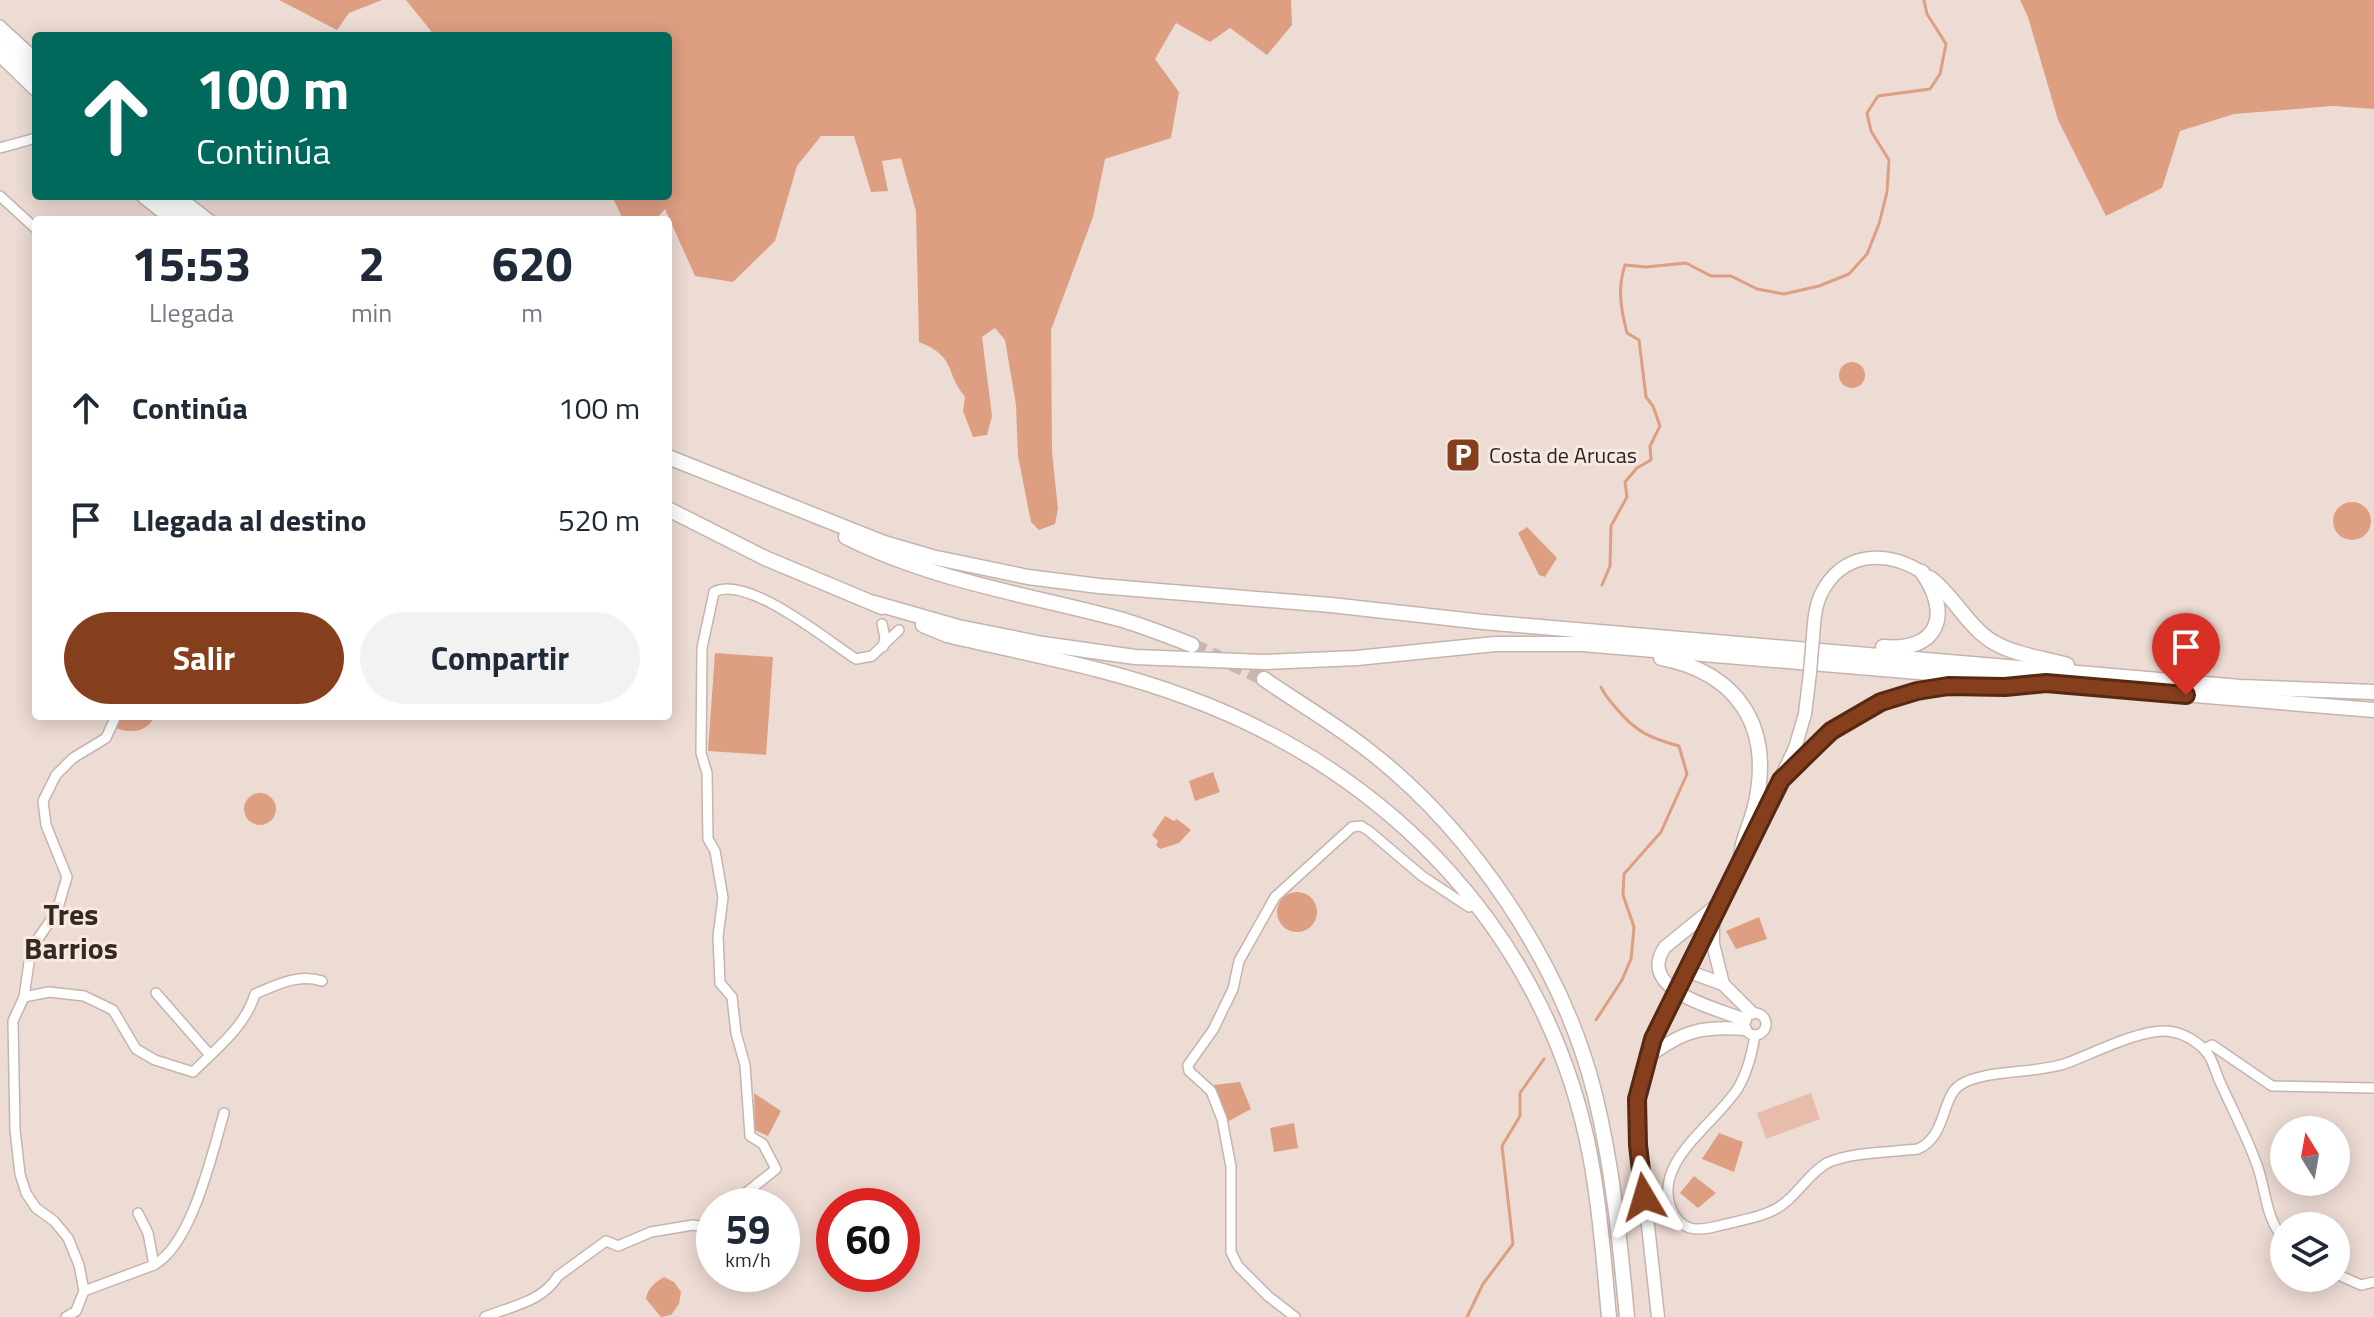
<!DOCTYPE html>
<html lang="es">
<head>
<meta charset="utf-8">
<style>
	:root { --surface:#fff; --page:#f2f2f3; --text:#1f2937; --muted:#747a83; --accent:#863f1c }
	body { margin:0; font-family:"Titillium Web",sans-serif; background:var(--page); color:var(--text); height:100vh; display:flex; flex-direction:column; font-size:30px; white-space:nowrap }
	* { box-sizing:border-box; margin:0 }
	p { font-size:26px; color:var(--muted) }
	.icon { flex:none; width:44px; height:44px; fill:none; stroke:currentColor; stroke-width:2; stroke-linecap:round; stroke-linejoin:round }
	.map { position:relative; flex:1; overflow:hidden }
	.panel { position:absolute; left:32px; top:216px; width:640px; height:504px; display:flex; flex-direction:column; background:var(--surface); border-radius:8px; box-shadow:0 4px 20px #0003 }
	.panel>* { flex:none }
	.banner { position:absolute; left:32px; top:32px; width:640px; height:168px; border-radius:8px; box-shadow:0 4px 20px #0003; background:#00695c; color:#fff; overflow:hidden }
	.needle { width:52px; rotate:349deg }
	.tools { position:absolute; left:2270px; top:1116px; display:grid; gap:16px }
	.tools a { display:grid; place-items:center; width:80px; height:80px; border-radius:50%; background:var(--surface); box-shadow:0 4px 20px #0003; font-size:40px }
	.speed { position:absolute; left:696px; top:1188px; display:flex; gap:16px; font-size:40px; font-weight:700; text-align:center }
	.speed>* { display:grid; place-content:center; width:104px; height:104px; border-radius:50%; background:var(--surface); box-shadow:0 4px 20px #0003; line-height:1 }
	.speed small { font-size:20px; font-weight:400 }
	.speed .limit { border:12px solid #d22; background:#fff; color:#111 }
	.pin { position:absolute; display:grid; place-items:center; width:68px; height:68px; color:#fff; margin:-82px -34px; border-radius:50% 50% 50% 0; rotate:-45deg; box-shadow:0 0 8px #0007 }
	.pin .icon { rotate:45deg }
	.me { position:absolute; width:88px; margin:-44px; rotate:353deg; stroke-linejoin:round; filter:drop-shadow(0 0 6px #0008) }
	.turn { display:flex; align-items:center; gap:28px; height:168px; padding:0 32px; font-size:36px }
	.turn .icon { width:104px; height:104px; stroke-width:2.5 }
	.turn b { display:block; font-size:56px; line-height:68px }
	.eta { display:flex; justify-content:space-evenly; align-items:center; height:136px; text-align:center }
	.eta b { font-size:48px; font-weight:700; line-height:56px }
	.primary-button { display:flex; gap:16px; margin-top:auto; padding:16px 32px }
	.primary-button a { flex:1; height:92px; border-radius:48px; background:var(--accent); color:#fff; font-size:32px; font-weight:700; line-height:92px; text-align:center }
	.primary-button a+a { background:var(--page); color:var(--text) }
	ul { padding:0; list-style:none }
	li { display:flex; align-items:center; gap:24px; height:112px; padding:0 32px }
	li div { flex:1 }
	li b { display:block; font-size:30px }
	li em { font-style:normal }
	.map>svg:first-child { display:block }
</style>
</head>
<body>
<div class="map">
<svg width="2374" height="1317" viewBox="0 0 2374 1317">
	<rect width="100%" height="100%" fill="#eddcd4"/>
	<!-- green -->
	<path fill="#e7bcaa" d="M1811 1093 1820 1119 1766 1139 1757 1113Z"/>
	<!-- water -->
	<g fill="#de9e82">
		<path d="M279 0H382L349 13 337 30Z"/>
		<path d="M406 0H1291L1292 25 1267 55 1230 28 1210 42 1176 23 1155 59 1179 92 1171 138 1105 159 1093 217 1051 330 1052 452 1058 509 1055 524 1039 530 1031 522 1018 456 1016 405 1005 340 995 328 982 337 992 416 987 435 973 437 963 411 965 397C944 371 957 357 919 342L916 211 901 158 882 161 888 191 871 192 854 136H821L797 166 775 241 733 282 695 276 665 209 655 220H626L621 215 612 196H668V36H435Z"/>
		<path d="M2020 0H2374V109L2333 106 2234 114 2180 131 2162 188 2106 216 2058 120 2028 17Z"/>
		<circle cx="1852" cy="375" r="13"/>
		<circle cx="2352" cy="521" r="19"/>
		<path d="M1527 527 1557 558 1545 577 1539 575 1518 533Z"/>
		<path d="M715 653 773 657 766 755 708 751Z"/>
		<path d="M119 716H154C149 732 130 734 116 728Z"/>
		<path d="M1213 772 1220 792 1195 801 1189 781Z"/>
		<circle cx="260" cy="809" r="16"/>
		<path d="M1165 816 1174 821 1177 819 1191 830 1179 843 1160 849 1156 845 1158 841 1152 835Z"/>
		<circle cx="1297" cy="912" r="20"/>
		<path d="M1759 917 1767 939 1736 949 1726 931Z"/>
		<path d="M1240 1082 1251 1109 1227 1122 1214 1085Z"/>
		<path d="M754 1093 781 1111 768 1136 755 1130Z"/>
		<path d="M1294 1123 1298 1148 1274 1152 1270 1128Z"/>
		<path d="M1719 1133 1743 1142 1734 1172 1702 1159Z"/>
		<path d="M1694 1176 1716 1193 1698 1208 1680 1193Z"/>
		<path d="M664 1277 674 1282 681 1292 679 1304 671 1315 661 1317 646 1299C647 1289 655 1282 664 1277Z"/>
	</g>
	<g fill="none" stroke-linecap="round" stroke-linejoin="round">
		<!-- stream -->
		<g stroke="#de9e82" stroke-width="3">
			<path d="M1602 585 1610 566 1611 526 1627 497 1625 482 1637 468 1651 460 1650 446 1660 426 1653 406 1646 397 1639 340 1627 333C1621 309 1617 289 1625 265L1646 267 1686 263 1711 276H1731L1757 289 1784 294 1819 286 1849 274 1867 254 1879 224 1887 192 1889 160 1871 131 1867 113 1878 96 1930 89 1940 74 1946 44 1927 14 1924 0"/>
			<path d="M1596 1020 1622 980 1631 959 1634 927 1623 895 1624 874 1661 832 1687 774 1679 746C1650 738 1636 732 1617 709 1611 702 1605 696 1601 687"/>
			<path d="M1467 1317 1483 1284 1513 1244 1502 1146 1520 1116V1093L1544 1059"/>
		</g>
		<!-- highway-tunnel -->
		<path stroke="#c6b7b0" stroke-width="14" stroke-dasharray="14 7" stroke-linecap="butt" d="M1192 645 1264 679"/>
		<defs>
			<g id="minor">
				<path d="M0 25 36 58"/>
				<path d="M0 148 36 138"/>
				<path d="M0 196 36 229"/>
				<path d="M180 196 211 220"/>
				<path d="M882 624 885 637 883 647"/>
				<path d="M156 993 210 1055"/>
				<path d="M24 997 49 992 84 996 113 1010 136 1049 155 1060 193 1072C217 1048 245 1027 255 994 276 985 299 973 322 981"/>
				<circle cx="1755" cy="1024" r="11"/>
				<path d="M1755 1035C1752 1054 1748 1071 1738 1088 1716 1124 1645 1166 1675 1216 1686 1233 1701 1230 1718 1226 1740 1220 1770 1217 1787 1201 1801 1189 1811 1172 1827 1163 1851 1152 1892 1152 1918 1149 1947 1136 1941 1098 1960 1085 1984 1069 2038 1074 2067 1063 2094 1053 2138 1030 2166 1031 2182 1032 2198 1041 2208 1054 2213 1061 2216 1073 2220 1082 2233 1111 2249 1140 2259 1171 2266 1194 2267 1221 2284 1239"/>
				<path d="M2204 1049 2212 1045 2272 1086 2374 1088"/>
				<path d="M735 1206 737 1200 776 1169 763 1144 750 1136 745 1065 736 1033 732 997 720 983 718 936 723 898 715 851 708 839 707 773 701 753 702 648 714 592C747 574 828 641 856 659L872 656 899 630"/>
				<path d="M154 1265C192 1244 212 1154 224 1113"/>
				<path d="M2336 1274 2361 1285 2374 1282"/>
				<path d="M84 1291 154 1265 148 1233 138 1213"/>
				<path d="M66 1317 76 1311 84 1291 79 1265 68 1238 54 1221 36 1208 26 1193 20 1174 15 1130 13 1021 24 997 31 949 57 911 67 877 46 825 43 801 56 775 73 758 106 738 116 716"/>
				<path d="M485 1317C511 1306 542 1302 558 1276L606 1241 618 1246 651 1232 693 1225 714 1229"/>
				<path d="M1295 1317 1268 1296 1238 1266 1231 1252V1167L1222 1119 1211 1091 1189 1071 1188 1065 1213 1030 1233 989 1239 961 1275 897 1352 827 1361 826 1369 831 1422 876 1469 907"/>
			</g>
			<g id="major">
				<path d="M1813 637C1814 622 1815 607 1821 594 1842 552 1885 549 1922 572"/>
				<path d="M1718 904 1665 947C1635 990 1716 1008 1745 1020"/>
				<path d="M1713 924V944L1723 984"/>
				<path d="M1752 1013 1723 984 1687 971 1795 748 1805 714 1810 672"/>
				<path d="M1647 1058C1682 1031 1701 1026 1745 1029"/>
				<path d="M1658 1317 1636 1116C1638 1080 1650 1048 1665 1015"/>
			</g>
			<g id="highway">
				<path d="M0 37 36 71"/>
				<path d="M0 54 36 89"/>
				<path d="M144 196 174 220"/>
				<path d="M165 196 194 220"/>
				<path d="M668 457 884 543 932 557 1028 577 1099 586 1331 605 1483 622 2240 687 2374 692"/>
				<path d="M668 509 765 558 882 607"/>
				<path d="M846 537C933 581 1030 595 1123 620 1146 627 1169 636 1192 645"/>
				<path d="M1930 578C1954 596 1968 627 1993 642 2015 655 2043 658 2067 665"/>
				<path d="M874 603 958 627 1043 644 1135 657 1264 662 1357 658 1495 644H1582L2374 710"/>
				<path d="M923 625 947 635C1027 654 1109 668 1186 697 1392 772 1548 937 1590 1155 1600 1208 1604 1263 1609 1317"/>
				<path d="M1883 647C1939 652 1952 614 1922 572"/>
				<path d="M1661 658C1738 673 1772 726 1756 802 1752 823 1741 839 1741 861"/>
				<path d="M1264 679C1297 702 1332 722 1364 747 1471 828 1563 965 1595 1095 1613 1168 1620 1243 1627 1317"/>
				<path d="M1781 780C1850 711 1887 685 1987 687"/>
			</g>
		</defs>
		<!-- minor casing -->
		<use href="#minor" stroke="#c5b4ad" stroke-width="12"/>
		<!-- major casing -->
		<use href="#major" stroke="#c5b4ad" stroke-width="15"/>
		<!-- highway casing -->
		<use href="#highway" stroke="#c5b4ad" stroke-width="17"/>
		<!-- minor -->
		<use href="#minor" stroke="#fff" stroke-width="9"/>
		<!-- major -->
		<use href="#major" stroke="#fff" stroke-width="12"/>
		<!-- highway -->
		<use href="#highway" stroke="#fff" stroke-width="14"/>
		<defs>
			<g id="major-bridge">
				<path d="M1810 672 1813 637"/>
				<path d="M1665 1015 1687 971"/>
			</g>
		</defs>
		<!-- major-bridge casing -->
		<use href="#major-bridge" stroke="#c5b4ad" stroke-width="15" stroke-linecap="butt"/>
		<!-- major-bridge -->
		<use href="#major-bridge" stroke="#fff" stroke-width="12"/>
	</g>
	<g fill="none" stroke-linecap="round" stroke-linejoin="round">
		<defs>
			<path id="route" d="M1644 1197 1638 1145 1637 1099 1653 1039 1781 780 1831 731 1881 702 1917 691 1948 686 2005 687 2046 683 2186 695"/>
		</defs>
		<!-- route casing -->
		<use href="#route" stroke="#572912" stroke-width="20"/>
		<!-- route -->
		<use href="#route" stroke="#863f1c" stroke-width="14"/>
	</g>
	<!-- icons -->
	<defs>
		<symbol id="parking-square" viewBox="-11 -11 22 22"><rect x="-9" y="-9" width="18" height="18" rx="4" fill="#863f1c" stroke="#fae9e1"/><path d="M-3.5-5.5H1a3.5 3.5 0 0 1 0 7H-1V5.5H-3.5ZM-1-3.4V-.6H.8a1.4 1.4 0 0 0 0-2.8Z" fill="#fff"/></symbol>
	</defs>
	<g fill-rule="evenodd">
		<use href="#parking-square" x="1443" y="435" width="40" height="40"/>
	</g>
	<g text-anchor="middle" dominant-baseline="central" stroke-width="6" stroke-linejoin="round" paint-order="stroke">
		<!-- poi labels -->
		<g font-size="22" fill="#2b2422" stroke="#fae9e1" text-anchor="start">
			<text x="1489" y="455">Costa de Arucas</text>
		</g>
		<!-- district labels -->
		<g font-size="30" font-weight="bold" fill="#352923" stroke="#fae9e1">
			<text x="71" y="914">Tres<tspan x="71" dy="34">Barrios</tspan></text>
		</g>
	</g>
</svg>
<div class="tools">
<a><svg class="needle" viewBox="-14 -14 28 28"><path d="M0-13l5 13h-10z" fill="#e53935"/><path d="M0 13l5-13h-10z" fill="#747a83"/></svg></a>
<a><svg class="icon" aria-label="layers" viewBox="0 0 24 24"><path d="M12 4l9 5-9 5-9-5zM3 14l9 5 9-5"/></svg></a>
</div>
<div class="speed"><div>59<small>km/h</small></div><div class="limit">60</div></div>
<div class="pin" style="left:2186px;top:695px;background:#d93025"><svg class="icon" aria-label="arrive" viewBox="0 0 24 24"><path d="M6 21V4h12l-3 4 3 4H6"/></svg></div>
<svg class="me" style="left:1644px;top:1197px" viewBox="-20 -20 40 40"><path d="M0-17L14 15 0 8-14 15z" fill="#863f1c" stroke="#fff" stroke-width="4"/></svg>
<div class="banner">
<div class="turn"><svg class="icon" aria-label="ahead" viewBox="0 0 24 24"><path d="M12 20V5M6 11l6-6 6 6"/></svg><div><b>100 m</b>Continúa</div></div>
</div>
<section class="panel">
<div class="eta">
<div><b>15:53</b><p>Llegada</p></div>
<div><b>2</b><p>min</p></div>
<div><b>620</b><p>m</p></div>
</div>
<ul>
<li><svg class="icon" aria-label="ahead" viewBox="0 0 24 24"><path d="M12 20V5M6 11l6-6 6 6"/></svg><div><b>Continúa</b></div><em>100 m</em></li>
<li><svg class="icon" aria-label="arrive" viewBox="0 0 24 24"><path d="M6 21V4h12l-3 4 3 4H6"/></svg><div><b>Llegada al destino</b></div><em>520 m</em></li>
</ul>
<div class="primary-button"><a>Salir</a><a>Compartir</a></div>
</section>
</div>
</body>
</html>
